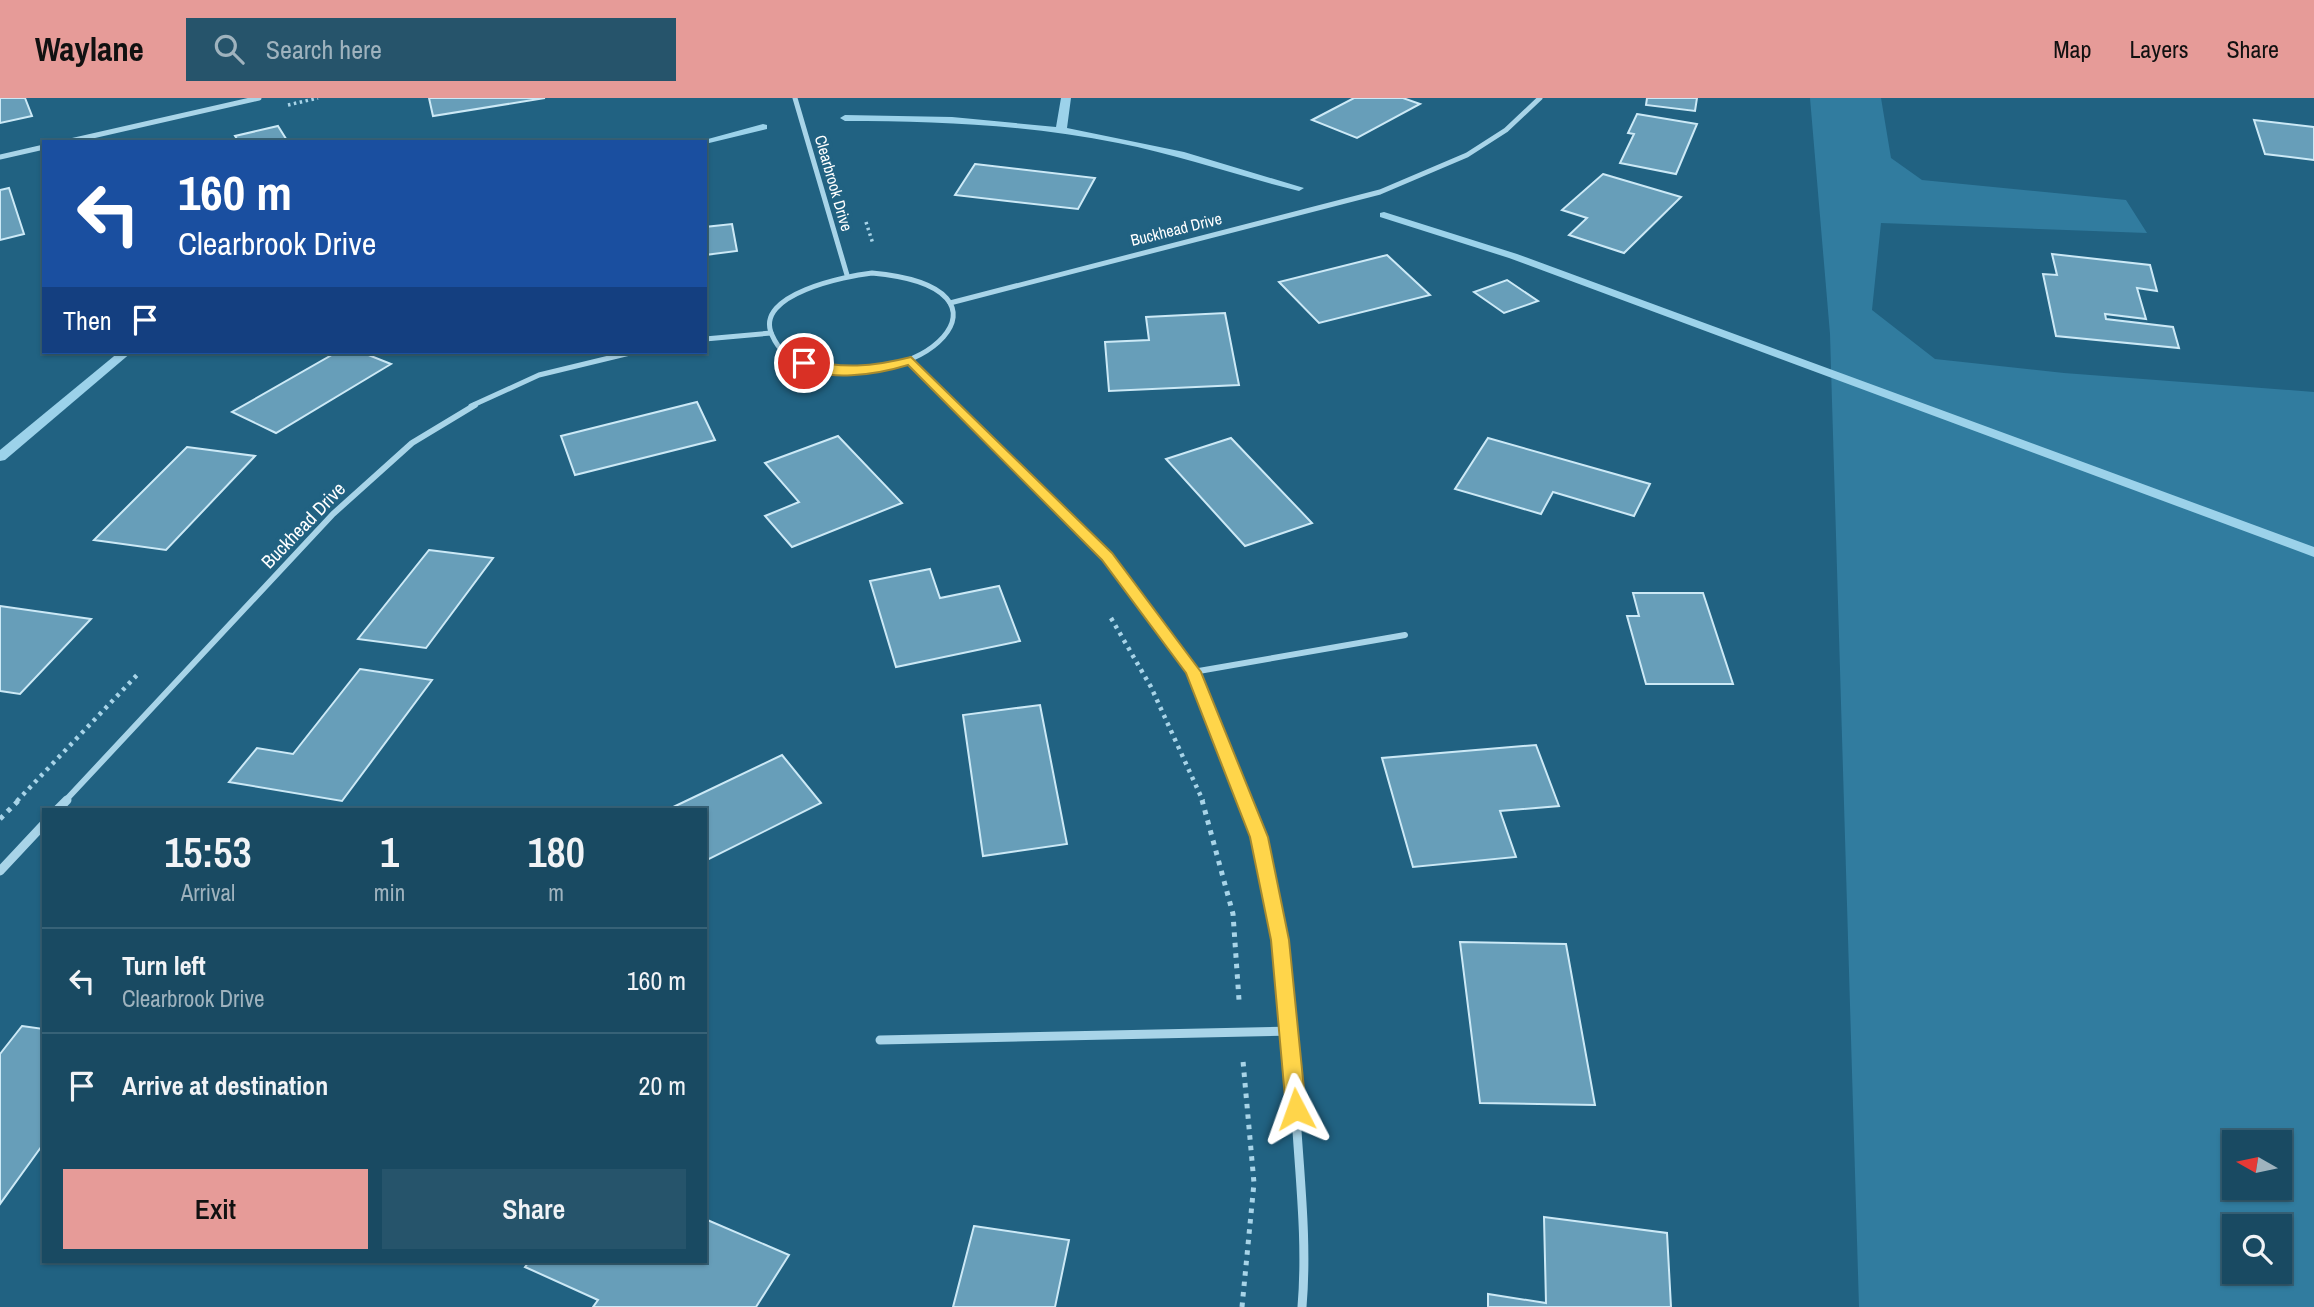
<!DOCTYPE html>
<html lang="en">
<head>
<meta charset="utf-8">
<style>
	:root { --surface:#194a62; --page:#26546b; --text:#f1f3f6; --muted:#9fb3be; --line:#376277; --accent:#e69b98 }
	body { margin:0; font-family:"Archivo Narrow",sans-serif; background:var(--page); color:var(--text); height:100vh; display:flex; flex-direction:column; font-size:26px; white-space:nowrap }
	* { box-sizing:border-box; margin:0 }
	p { font-size:23px; color:var(--muted) }
	.icon { flex:none; width:38px; height:38px; fill:none; stroke:currentColor; stroke-width:2; stroke-linecap:round; stroke-linejoin:round }
	.map { position:relative; flex:1; overflow:hidden }
	.drawer { position:absolute; left:42px; top:710px; width:665px; height:455px; display:flex; flex-direction:column; background:var(--surface); border-radius:0px; box-shadow:0 2px 5px #0004,0 0 0 2px var(--line) }
	.drawer>* { flex:none }
	.guide { position:absolute; left:42px; top:42px; width:665px; height:214px; border-radius:0px; box-shadow:0 2px 5px #0004,0 0 0 2px var(--line); background:#1a4fa0; color:#fff; overflow:hidden }
	.needle { width:46px; rotate:279deg }
	.tools { position:absolute; left:2222px; top:1032px; display:grid; gap:14px }
	.tools a { display:grid; place-items:center; width:70px; height:70px; border-radius:0px; background:var(--surface); box-shadow:0 2px 5px #0004,0 0 0 2px var(--line); font-size:35px }
	.pin { position:absolute; display:grid; place-items:center; width:60px; height:60px; color:#fff; margin:-30px; border:4px solid #fff; border-radius:50%; box-shadow:0 2px 7px #0007 }
	.me { position:absolute; width:77px; margin:-38px; rotate:356deg; stroke-linejoin:round; filter:drop-shadow(0 0 5px #0008) }
	.turn { display:flex; align-items:center; gap:24px; height:147px; padding:0 21px; font-size:32px }
	.turn .icon { width:91px; height:91px; stroke-width:2.5 }
	.turn b { display:block; font-size:49px; line-height:60px }
	.then { display:flex; align-items:center; height:66px; padding:0 21px; background:#0003; gap:14px; font-size:26px }
	.eta { display:flex; justify-content:space-evenly; align-items:center; height:119px; text-align:center }
	.eta b { font-size:42px; font-weight:600; line-height:49px }
	.cta { display:flex; gap:14px; margin-top:auto; padding:14px 21px }
	.cta a { flex:1; height:80px; border-radius:0px; background:var(--accent); color:#111; font-size:28px; font-weight:600; line-height:80px; text-align:center }
	.cta a+a { background:var(--page); color:var(--text) }
	ul { padding:0; list-style:none }
	li { display:flex; align-items:center; gap:21px; height:105px; padding:0 21px; border-top:2px solid var(--line) }
	li div { flex:1 }
	li b { display:block; font-size:26px }
	li em { font-style:normal }
	header { display:flex; align-items:center; gap:42px; box-sizing:border-box; height:98px; padding:0 35px; background:var(--accent); color:#111 }
	header strong { font-size:33px }
	nav { display:flex; gap:38px; margin-inline-start:auto; font-size:24px }
	.search { width:490px; height:63px; background:var(--page); display:flex; align-items:center; gap:18px; box-sizing:border-box; padding:0 24px; border-radius:0px; color:var(--muted); font-size:26px }
	.map>svg:first-child { display:block }
</style>
</head>
<body>
<header>
<strong>Waylane</strong>
<div class="search"><svg class="icon" aria-label="search" viewBox="0 0 24 24"><circle cx="10" cy="10" r="6"/><path d="M15 15l6 6"/></svg>Search here</div>
<nav><a>Map</a><a>Layers</a><a>Share</a></nav>
</header>
<div class="map">
<svg width="2314" height="1209" viewBox="0 0 2314 1209">
	<rect width="100%" height="100%" fill="#216282"/>
	<!-- green -->
	<path fill="#317c9f" fill-rule="evenodd" d="M1810 0H1881L1891 60 1922 82 2126 102 2147 135 1881 125 1872 212 1935 261 2064 275 2314 294V1209H1859L1830 236ZM2235 1045H2280V1090H2235ZM2235 1129H2280V1174H2235Z"/>
	<g fill="none" stroke-linecap="round" stroke-linejoin="round">
		<!-- stream -->
		<g fill="#9cd2ea" fill-rule="evenodd">
			<path d="M1061 0H1071L1067 30 1184 54 1304 90 1299 93C1238 78 1179 57 1118 45 1028 27 936 23 845 23L840 20 845 17 952 19 1056 29Z"/>
			<path d="M763 26 767 27V31L705 46V44H697Z"/>
			<path d="M1384 114 1517 156 2314 449V459L1509 160 1380 119V115Z"/>
			<path d="M119 254H132L5 362 0 363V352Z"/>
		</g>
	</g>
	<!-- building -->
	<g fill="#679eb9" stroke="#cce9f6" stroke-width="2">
		<path d="M0 0H25L32 18 0 25Z"/>
		<path d="M429 0H545L433 18Z"/>
		<path d="M1354 0H1403L1420 6 1357 40 1312 22Z"/>
		<path d="M1647 0H1697L1695 13 1646 7Z"/>
		<path d="M1637 16 1697 26 1676 76 1620 65 1634 36 1628 35Z"/>
		<path d="M2254 22 2314 29V62L2265 56Z"/>
		<path d="M278 28 288 44H239L235 38Z"/>
		<path d="M975 66 1095 80 1078 111 955 97Z"/>
		<path d="M1603 76 1681 99 1624 155 1569 137 1587 120 1562 112Z"/>
		<path d="M9 90 24 136 0 142V92Z"/>
		<path d="M732 126 737 153 705 157V129Z"/>
		<path d="M2052 156 2150 167 2157 193 2137 190 2146 221 2105 216 2106 221 2173 229 2179 250 2056 238 2043 176 2057 177Z"/>
		<path d="M1387 157 1430 197 1319 225 1279 184Z"/>
		<path d="M1507 182 1538 203 1504 215 1474 194Z"/>
		<path d="M1225 215 1239 287 1109 293 1105 244 1149 242 1146 219Z"/>
		<path d="M337 254H361L391 266 276 335 232 314Z"/>
		<path d="M697 304 715 342 575 377 561 338Z"/>
		<path d="M838 338 902 405 792 449 765 418 799 404 765 365Z"/>
		<path d="M1231 340 1312 425 1245 448 1166 361Z"/>
		<path d="M1488 340 1650 386 1634 418 1553 394 1541 416 1455 391Z"/>
		<path d="M187 349 255 358 166 452 94 442Z"/>
		<path d="M429 452 493 460 426 550 358 541Z"/>
		<path d="M930 471 940 500 999 488 1020 543 896 569 870 483Z"/>
		<path d="M1633 495H1703L1733 586H1646L1627 518H1639Z"/>
		<path d="M0 508 91 521 20 596 0 593Z"/>
		<path d="M360 571 432 582 342 703 229 684 257 650 293 656Z"/>
		<path d="M1040 607 1067 746 983 758 963 617Z"/>
		<path d="M1536 647 1559 708 1500 713 1516 759 1413 769 1382 660Z"/>
		<path d="M782 657 821 705 705 763V712H667Z"/>
		<path d="M1460 844 1566 846 1595 1007 1480 1005Z"/>
		<path d="M22 928 44 931V1045L0 1106V956Z"/>
		<path d="M1544 1119 1667 1135 1671 1209H1488V1196L1546 1205Z"/>
		<path d="M705 1121 789 1157 756 1209H593L598 1202 525 1169 529 1164H705Z"/>
		<path d="M974 1128 1069 1142 1055 1209H953Z"/>
	</g>
	<g fill="none" stroke-linecap="round" stroke-linejoin="round">
		<!-- path-far2 -->
		<g stroke="#a8d4e8" stroke-width="3.5" stroke-dasharray="2.5 3.5" stroke-linecap="butt">
			<path d="M288 7 318 0"/>
			<path d="M866 124 873 146"/>
		</g>
		<!-- path-far1 -->
		<g stroke="#a8d4e8" stroke-width="4.5" stroke-dasharray="3.5 5" stroke-linecap="butt">
			<path d="M1111 520 1151 589 1203 703"/>
			<path d="M17 703 138 576"/>
		</g>
		<!-- path -->
		<g stroke="#a8d4e8" stroke-width="5" stroke-dasharray="4.5 6" stroke-linecap="butt">
			<path d="M1202 702 1233 816 1239 902"/>
			<path d="M0 721 19 702"/>
			<path d="M1242 1209 1254 1085 1243 963"/>
		</g>
		<!-- minor-far2 -->
		<g stroke="#a8d4e8" stroke-width="5">
			<path d="M795 0 847 177"/>
			<path d="M66 44 259 0"/>
			<path d="M0 59 44 49"/>
			<path d="M872 175C1035 190 921 300 807 266 789 261 779 253 772 237 753 196 847 178 872 175Z"/>
			<path d="M950 205 1380 94 1467 57 1506 32 1540 0"/>
			<path d="M705 241 771 235"/>
			<path d="M911 263 957 308"/>
			<path d="M471 308 539 277 634 254"/>
		</g>
		<!-- minor-far1 -->
		<g stroke="#a8d4e8" stroke-width="6">
			<path d="M955 307 1107 458 1193 574 1245 703"/>
			<path d="M1193 574 1405 537"/>
			<path d="M65 703 333 416 412 345 475 307"/>
		</g>
		<!-- minor -->
		<g stroke="#a8d4e8" stroke-width="9">
			<path d="M1244 702C1286 805 1290 922 1297 1033 1301 1092 1307 1150 1302 1209"/>
			<path d="M57 712 67 702"/>
			<path d="M0 773 44 726"/>
			<path d="M880 942 1291 933"/>
		</g>
	</g>
	<!-- route -->
	<path fill="#ffd54a" stroke="#a68a30" stroke-width="2" d="M911 259 1112 455 1201 574 1268 739 1289 842 1306 1011 1303 1017 1296 1019 1289 1017 1286 1011 1271 842 1250 739 1186 575 1102 462 908 267C879 276 823 286 797 265L804 261C842 271 872 269 911 259Z"/>
	<g text-anchor="middle" dominant-baseline="central" stroke-width="7" stroke-linejoin="round" paint-order="stroke">
		<!-- far-street labels -->
		<g font-size="16" fill="#fff" stroke="#216282">
			<text transform="translate(834 85) rotate(74)">Clearbrook Drive</text>
			<text transform="translate(1176 131) rotate(-14)">Buckhead Drive</text>
		</g>
		<!-- street labels -->
		<g font-size="19" fill="#fff" stroke="#216282">
			<text transform="translate(303 427) rotate(-46)">Buckhead Drive</text>
		</g>
	</g>
</svg>
<div class="tools">
<a><svg class="needle" viewBox="-14 -14 28 28"><path d="M0-13l5 13h-10z" fill="#e53935"/><path d="M0 13l5-13h-10z" fill="#9fb3be"/></svg></a>
<a><svg class="icon" aria-label="search" viewBox="0 0 24 24"><circle cx="10" cy="10" r="6"/><path d="M15 15l6 6"/></svg></a>
</div>
<div class="pin" style="left:804px;top:265px;background:#d93025"><svg class="icon" aria-label="arrive" viewBox="0 0 24 24"><path d="M6 21V4h12l-3 4 3 4H6"/></svg></div>
<svg class="me" style="left:1296px;top:1011px" viewBox="-20 -20 40 40"><path d="M0-17L14 15 0 8-14 15z" fill="#ffd54a" stroke="#fff" stroke-width="4"/></svg>
<div class="guide">
<div class="turn"><svg class="icon" aria-label="left" viewBox="0 0 24 24"><path d="M17 20v-9H6M10 6l-5 5 5 5"/></svg><div><b>160 m</b>Clearbrook Drive</div></div>
<div class="then">Then<svg class="icon" aria-label="arrive" viewBox="0 0 24 24"><path d="M6 21V4h12l-3 4 3 4H6"/></svg></div>
</div>
<section class="drawer">
<div class="eta">
<div><b>15:53</b><p>Arrival</p></div>
<div><b>1</b><p>min</p></div>
<div><b>180</b><p>m</p></div>
</div>
<ul>
<li><svg class="icon" aria-label="left" viewBox="0 0 24 24"><path d="M17 20v-9H6M10 6l-5 5 5 5"/></svg><div><b>Turn left</b><p>Clearbrook Drive</p></div><em>160 m</em></li>
<li><svg class="icon" aria-label="arrive" viewBox="0 0 24 24"><path d="M6 21V4h12l-3 4 3 4H6"/></svg><div><b>Arrive at destination</b></div><em>20 m</em></li>
</ul>
<div class="cta"><a>Exit</a><a>Share</a></div>
</section>
</div>
</body>
</html>
